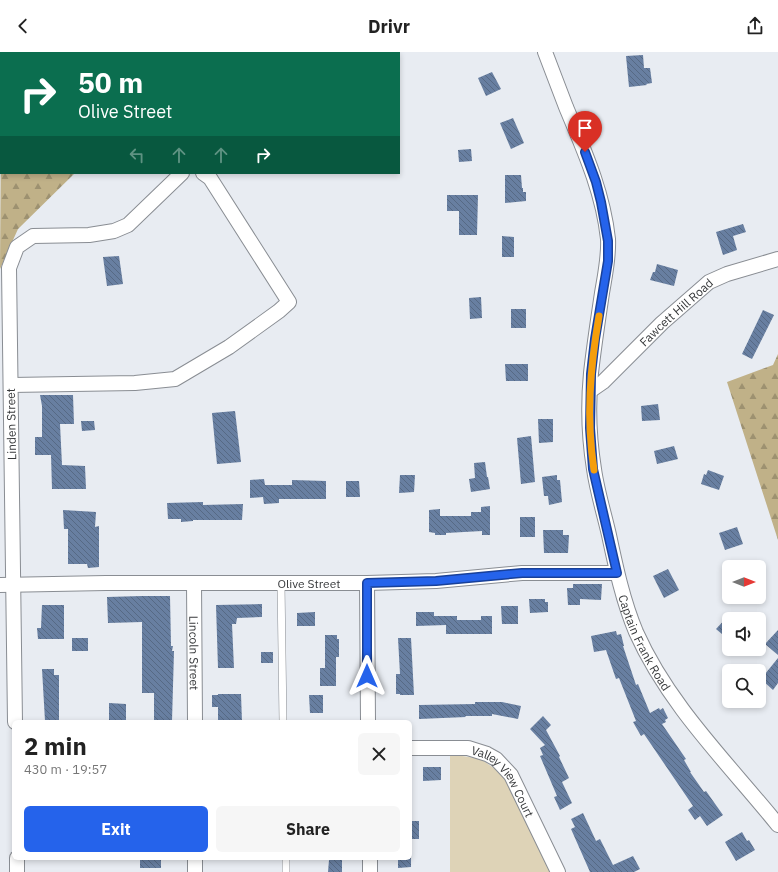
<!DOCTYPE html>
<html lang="en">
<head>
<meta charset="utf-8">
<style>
	:root { --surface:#fff; --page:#f6f6f6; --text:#222; --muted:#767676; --accent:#2563eb }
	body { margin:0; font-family:"IBM Plex Sans",sans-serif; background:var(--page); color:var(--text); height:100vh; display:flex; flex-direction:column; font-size:15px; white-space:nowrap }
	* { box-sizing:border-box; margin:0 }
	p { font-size:13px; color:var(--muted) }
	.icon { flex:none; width:22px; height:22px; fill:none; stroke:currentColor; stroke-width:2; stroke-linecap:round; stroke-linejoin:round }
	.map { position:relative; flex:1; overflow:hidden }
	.details { position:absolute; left:12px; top:668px; width:400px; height:140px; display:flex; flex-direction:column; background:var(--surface); border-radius:6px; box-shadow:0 2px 6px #0003 }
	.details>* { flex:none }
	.hud { position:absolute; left:0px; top:0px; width:400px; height:122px; box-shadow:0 2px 6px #0003; background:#0b6e4f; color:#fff; overflow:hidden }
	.needle { width:26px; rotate:90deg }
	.buttons { position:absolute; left:722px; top:508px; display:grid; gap:8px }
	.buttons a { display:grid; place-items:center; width:44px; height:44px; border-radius:6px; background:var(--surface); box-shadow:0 2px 6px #0003; font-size:20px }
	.pin { position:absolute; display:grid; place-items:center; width:34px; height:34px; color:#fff; margin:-41px -17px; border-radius:50% 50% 50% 0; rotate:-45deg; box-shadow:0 0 4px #0007 }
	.pin .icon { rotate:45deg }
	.me { position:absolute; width:44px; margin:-22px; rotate:0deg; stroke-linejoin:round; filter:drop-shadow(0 0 3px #0008) }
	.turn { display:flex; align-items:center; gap:14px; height:84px; padding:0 12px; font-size:18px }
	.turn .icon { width:52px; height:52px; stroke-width:2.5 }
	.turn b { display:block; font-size:28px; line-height:34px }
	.lanes { display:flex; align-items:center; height:38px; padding:0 12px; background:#0003; justify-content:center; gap:20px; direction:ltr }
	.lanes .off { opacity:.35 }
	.round { display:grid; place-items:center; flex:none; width:42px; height:42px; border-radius:6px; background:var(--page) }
	.headline { display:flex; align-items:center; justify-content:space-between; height:68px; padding:0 12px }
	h1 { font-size:24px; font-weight:700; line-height:30px }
	.button { display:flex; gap:8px; margin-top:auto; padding:8px 12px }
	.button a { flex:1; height:46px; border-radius:6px; background:var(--accent); color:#fff; font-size:16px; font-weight:700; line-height:46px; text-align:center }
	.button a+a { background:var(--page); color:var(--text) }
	header { display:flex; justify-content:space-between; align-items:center; height:52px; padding:0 12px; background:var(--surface); font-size:18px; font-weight:700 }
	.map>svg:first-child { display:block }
</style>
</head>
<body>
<header><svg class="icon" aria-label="back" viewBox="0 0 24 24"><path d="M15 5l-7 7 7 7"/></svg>Drivr<svg class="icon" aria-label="share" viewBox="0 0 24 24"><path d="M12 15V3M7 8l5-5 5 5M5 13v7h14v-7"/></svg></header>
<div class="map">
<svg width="778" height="820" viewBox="0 0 778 820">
	<defs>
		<pattern id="forest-firs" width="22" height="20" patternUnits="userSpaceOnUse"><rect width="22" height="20" fill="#c0b188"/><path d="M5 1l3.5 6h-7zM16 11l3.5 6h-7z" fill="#9d9170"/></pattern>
		<pattern id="building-back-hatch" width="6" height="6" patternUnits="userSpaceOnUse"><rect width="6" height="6" fill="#687fa1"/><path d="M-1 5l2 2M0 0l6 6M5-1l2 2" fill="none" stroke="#566984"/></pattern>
	</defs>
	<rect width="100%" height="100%" fill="#e8ecf2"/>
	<!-- green -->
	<path fill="#ded3b7" d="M450 702 481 707 502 722 515 744 550 820H450Z"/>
	<!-- forest -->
	<g fill="url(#forest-firs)">
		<path d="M0 0H36L1 1 0 32Z"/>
		<path d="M86 0H319L85 1Z"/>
		<path d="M1 78V121H75L18 177 0 217Z"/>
		<path d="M778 302V488L727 330 773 313Z"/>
	</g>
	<!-- building -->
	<g fill="url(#building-back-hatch)">
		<path d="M643 3 644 16H650L652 31 646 32 647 33 629 35 626 4Z"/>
		<path d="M492 20 501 37 486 44 478 26Z"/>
		<path d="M513 66 524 91 511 97 500 71Z"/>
		<path d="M471 97 472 109 459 110 458 98Z"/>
		<path d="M505 123H521L522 136H523V140H526V149L505 151Z"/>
		<path d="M447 143H478L477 183H459V159H447Z"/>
		<path d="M743 172 746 180 733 184 737 198 723 203 716 180Z"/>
		<path d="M502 184 514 185V205H502Z"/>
		<path d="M119 204 123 232 107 234 103 205Z"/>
		<path d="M657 212 678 218 674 234 650 228 653 220H655Z"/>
		<path d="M481 245 482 266 470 267 469 246Z"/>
		<rect x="511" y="257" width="15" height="19"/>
		<path d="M763 258 774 263 752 307 742 302Z"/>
		<path d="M505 312H528V329H506Z"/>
		<path d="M40 343H73L74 372H60L62 413 85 414 86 437H52L51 403H35V385H42V354Z"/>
		<path d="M658 352 660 368 642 369 641 354Z"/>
		<path d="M235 359 241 410 217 412 212 361Z"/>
		<path d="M538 367H553V390L539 391Z"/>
		<path d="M81 369H94L95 378 82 379Z"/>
		<path d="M531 384 535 430 521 432 517 386Z"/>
		<path d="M674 394 678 407 657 412 654 399Z"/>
		<path d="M485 410 487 425H488L490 437 471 440 469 427 475 426 474 411Z"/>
		<path d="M708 418 724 424 719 438 701 432 704 422 706 423Z"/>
		<path d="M400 423H415L414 440 399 441Z"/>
		<path d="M557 423V428H560L562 450 549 453 548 444H544L542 425Z"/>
		<path d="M264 427 265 433H292V428L326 429V447H279V451L264 452 263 445 250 446V428Z"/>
		<path d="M346 429H359L360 445H346Z"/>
		<path d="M203 450V453L243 452 242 468H193V469L181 470V467H168L167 451Z"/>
		<path d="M490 454V483H482V479L446 481V483H435V481L429 480V458L440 457V464H471V460H481V455Z"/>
		<path d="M63 458 96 460 95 475 99 474V515L88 516 87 512H68V477H64Z"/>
		<rect x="520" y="465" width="15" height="20"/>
		<path d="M737 475 743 492 725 498 719 481Z"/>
		<path d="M543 478H563V483H569L568 501H544Z"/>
		<path d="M668 517 679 538 664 546 653 524Z"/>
		<path d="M573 532H602L601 548 580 547V553H568L567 536H573Z"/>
		<path d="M142 544H170L171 594H173L172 599H174L172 669 154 668V641H142V570L108 571 107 545Z"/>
		<path d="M529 547H545V550H548V560L530 561Z"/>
		<path d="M262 552V565L237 566 236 572H232L234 616H218L216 553Z"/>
		<path d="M42 553H64V587H38L37 576H41Z"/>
		<path d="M501 554H518V572H502Z"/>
		<path d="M315 560V574H297V561Z"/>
		<path d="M416 560H434V564H457V568H481V564H492V582H446V573L416 574Z"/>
		<path d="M729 563V588L716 577Z"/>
		<path d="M778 578V603L765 592Z"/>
		<path d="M616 579 617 583 621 582 624 594H623L636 633 638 632 650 661 659 656 660 658 663 656 668 666 665 668 666 670 662 672 686 707 684 708 691 720H690L704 740 706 739 723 763 707 774 700 764 695 768 688 758 693 754 644 682 641 684 633 670 636 669 619 626 616 627 606 598 594 600 591 584Z"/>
		<path d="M325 583H337V587H339V605H336V634H320V616H325Z"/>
		<rect x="72" y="586" width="16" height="13"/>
		<path d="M398 586H411L414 643H400V642H396V622H400Z"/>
		<rect x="261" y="600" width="12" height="11"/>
		<path d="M778 606V631L773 638 761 627Z"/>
		<path d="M42 617H54V623H59V668L45 669Z"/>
		<path d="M218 642H241L242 670H218V655H212V643H218Z"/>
		<path d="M309 643H323V661H310Z"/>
		<path d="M475 650H502L521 654 518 667 492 662V664H465L466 665 419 667V653L475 652Z"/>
		<path d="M109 651 126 652V670H109Z"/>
		<path d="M543 664 551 673 546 678 560 704 559 705 569 726 562 730 572 751 560 758 554 745 557 744 540 704 543 703 540 696 545 693 530 677Z"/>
		<path d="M423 715H441V728L423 729Z"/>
		<path d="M583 761 596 789 600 787 613 813 633 804 640 817 634 820H590L571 777 575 775 571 767Z"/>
		<rect x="410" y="769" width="9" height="18"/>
		<path d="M742 780 747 789 749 788 755 798 736 809 725 790Z"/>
		<rect x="140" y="806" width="21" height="10"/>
		<path d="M398 806H411V815L398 816Z"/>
		<path d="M329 808H342V820H328Z"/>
	</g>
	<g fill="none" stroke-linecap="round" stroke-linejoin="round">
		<defs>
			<g id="service">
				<path d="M281 532 283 670"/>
				<path d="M286 806V820"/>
			</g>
			<g id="minor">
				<path id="s1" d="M545 0C552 18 559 37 566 55 584 98 603 140 608 187 609 205 605 223 602 241 598 268 594 294 591 321 588 352 589 386 594 417 597 439 604 461 609 483 616 516 623 549 636 580 669 654 728 711 778 773"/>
				<path d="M11 333 135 331 175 327 229 295 279 259 289 250 210 126 203 121"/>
				<path id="s2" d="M590 339 603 330 662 271 709 230 727 222 778 207"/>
				<path id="s3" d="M194 531 195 670"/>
				<path d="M367 531 368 670"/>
				<path id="s4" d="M0 533 106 531H367L436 529 522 521H617"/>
				<path d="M15 670 9 216 17 195 33 184 89 183 114 179 128 173 182 121"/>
				<path id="s5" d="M410 696H468L487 702 496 707 511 723 558 820"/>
				<path d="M17 806V820"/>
				<path d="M195 806V820"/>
				<path d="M370 806V820"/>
			</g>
			<g id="motorway">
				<path d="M55 1 56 0"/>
				<path d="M0 53 1 52"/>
			</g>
		</defs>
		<!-- service casing -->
		<use href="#service" stroke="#898d93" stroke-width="8"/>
		<!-- minor casing -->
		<use href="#minor" stroke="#898d93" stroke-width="16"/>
		<!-- motorway casing -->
		<use href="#motorway" stroke="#898d93" stroke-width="24"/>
		<!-- service -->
		<use href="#service" stroke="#fff" stroke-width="7"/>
		<!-- minor -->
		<use href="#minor" stroke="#fff" stroke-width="14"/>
		<!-- motorway -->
		<use href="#motorway" stroke="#fff" stroke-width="22"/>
	</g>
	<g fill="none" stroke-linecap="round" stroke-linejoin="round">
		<defs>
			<path id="route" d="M367 624V531L436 529 522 521H617L593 417 590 376 591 322 595 287 608 209V189L601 150 596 130 585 100"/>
		</defs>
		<!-- route casing -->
		<use href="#route" stroke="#184099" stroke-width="10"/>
		<!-- route -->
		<use href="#route" stroke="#2563eb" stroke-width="7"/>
		<!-- slow -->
		<path stroke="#f59e0b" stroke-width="7" d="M594 418C586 366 590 316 599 264"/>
	</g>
	<g text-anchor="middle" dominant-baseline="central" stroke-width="4" stroke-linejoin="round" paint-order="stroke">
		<!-- street labels -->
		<g font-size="12" fill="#37393b" stroke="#fff">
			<text stroke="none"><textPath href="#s2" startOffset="117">Fawcett Hill Road</textPath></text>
			<text transform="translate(11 372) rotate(-91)">Linden Street</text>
			<text stroke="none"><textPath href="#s4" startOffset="309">Olive Street</textPath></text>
			<text stroke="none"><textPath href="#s1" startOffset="611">Captain Frank Road</textPath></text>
			<text stroke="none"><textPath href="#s3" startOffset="70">Lincoln Street</textPath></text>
			<text stroke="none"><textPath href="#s5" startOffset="109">Valley View Court</textPath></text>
		</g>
	</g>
</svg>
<div class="buttons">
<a><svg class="needle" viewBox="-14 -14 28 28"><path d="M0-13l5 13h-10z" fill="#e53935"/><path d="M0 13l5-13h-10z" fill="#767676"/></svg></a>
<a><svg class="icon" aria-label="sound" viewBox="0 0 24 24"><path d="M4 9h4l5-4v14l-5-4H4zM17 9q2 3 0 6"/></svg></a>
<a><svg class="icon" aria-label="search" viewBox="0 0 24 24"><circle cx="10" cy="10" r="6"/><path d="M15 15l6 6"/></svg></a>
</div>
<div class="pin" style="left:585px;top:100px;background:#d93025"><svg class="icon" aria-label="arrive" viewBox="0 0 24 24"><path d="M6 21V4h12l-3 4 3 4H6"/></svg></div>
<svg class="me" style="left:367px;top:624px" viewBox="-20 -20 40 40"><path d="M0-17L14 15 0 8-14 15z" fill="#2563eb" stroke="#fff" stroke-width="4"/></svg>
<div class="hud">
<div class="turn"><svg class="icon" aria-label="right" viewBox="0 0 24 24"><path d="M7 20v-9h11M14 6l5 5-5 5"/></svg><div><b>50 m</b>Olive Street</div></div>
<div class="lanes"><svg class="icon off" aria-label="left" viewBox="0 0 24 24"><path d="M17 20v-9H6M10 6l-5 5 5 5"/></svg><svg class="icon off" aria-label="ahead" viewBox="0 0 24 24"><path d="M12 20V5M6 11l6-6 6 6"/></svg><svg class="icon off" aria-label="ahead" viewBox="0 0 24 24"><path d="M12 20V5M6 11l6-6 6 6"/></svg><svg class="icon" aria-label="right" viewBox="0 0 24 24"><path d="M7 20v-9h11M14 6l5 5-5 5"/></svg></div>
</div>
<section class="details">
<div class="headline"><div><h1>2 min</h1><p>430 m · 19:57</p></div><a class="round"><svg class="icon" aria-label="close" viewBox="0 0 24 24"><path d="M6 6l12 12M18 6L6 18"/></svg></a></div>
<div class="button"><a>Exit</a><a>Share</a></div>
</section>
</div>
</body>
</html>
